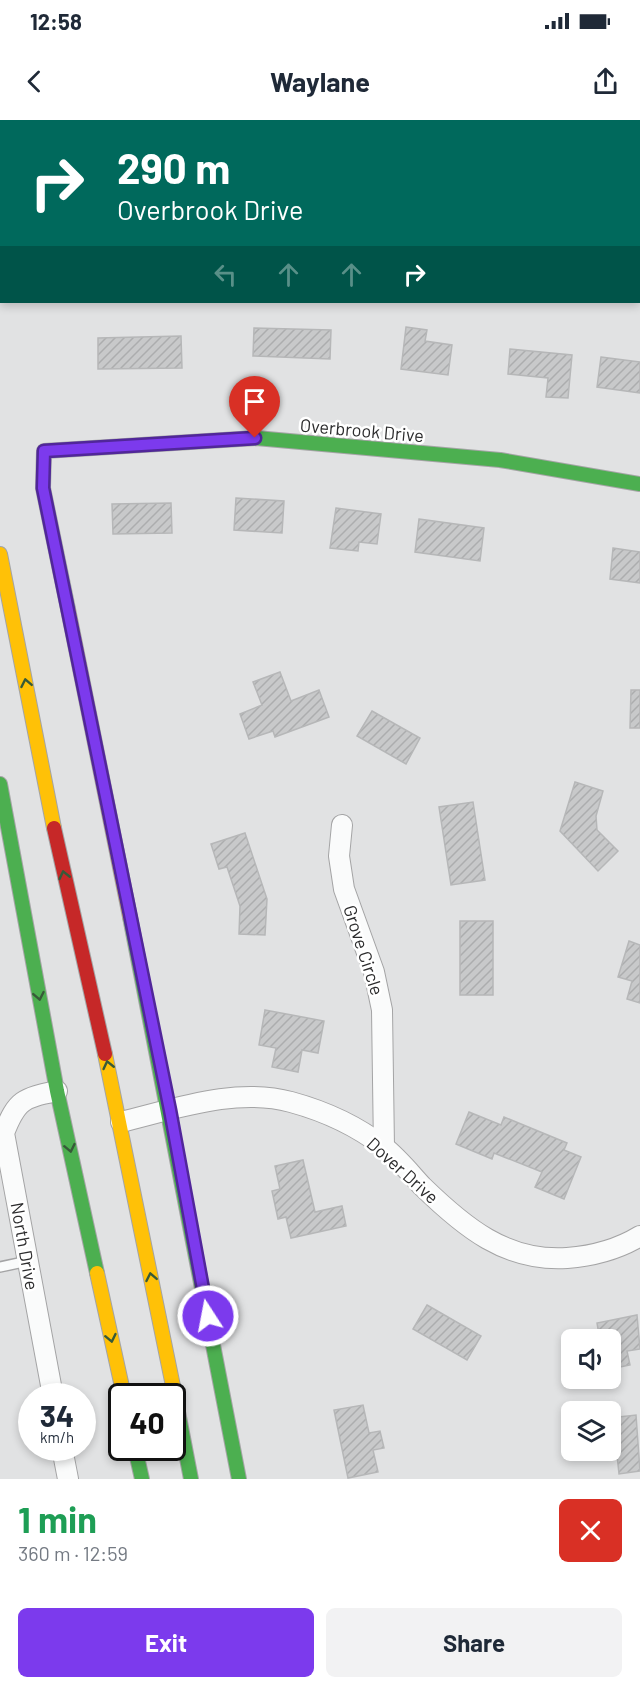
<!DOCTYPE html>
<html lang="en">
<head>
<meta charset="utf-8">
<style>
	:root { --surface:#fff; --page:#f2f2f3; --text:#1f2937; --muted:#747a83; --accent:#7c3aed }
	body { margin:0; font-family:Barlow,sans-serif; background:var(--page); color:var(--text); height:100vh; display:flex; flex-direction:column; font-size:22px; white-space:nowrap }
	* { box-sizing:border-box; margin:0 }
	p { font-size:20px; color:var(--muted) }
	.icon { flex:none; width:33px; height:33px; fill:none; stroke:currentColor; stroke-width:2; stroke-linecap:round; stroke-linejoin:round }
	.map { position:relative; height:1359px; overflow:hidden }
	.details { display:flex; flex-direction:column; background:var(--surface); flex:1 }
	.details>* { flex:none }
	.banner { position:absolute; left:0px; top:0px; width:640px; height:183px; box-shadow:0 3px 9px #0003; background:#00695c; color:#fff; overflow:hidden }
	.controls { position:absolute; left:561px; top:1209px; display:grid; gap:12px }
	.controls a { display:grid; place-items:center; width:60px; height:60px; border-radius:9px; background:var(--surface); box-shadow:0 3px 9px #0003; font-size:30px }
	.speed { position:absolute; left:18px; top:1263px; display:flex; gap:12px; font-size:30px; font-weight:700; text-align:center }
	.speed>* { display:grid; place-content:center; width:78px; height:78px; border-radius:50%; background:var(--surface); box-shadow:0 3px 9px #0003; line-height:1 }
	.speed small { font-size:15px; font-weight:400 }
	.speed .limit { border:3px solid #111; border-radius:9px; background:#fff; color:#111 }
	.pin { position:absolute; display:grid; place-items:center; width:51px; height:51px; color:#fff; margin:-62px -26px; border-radius:50% 50% 50% 0; rotate:-45deg; box-shadow:0 0 6px #0007 }
	.pin .icon { rotate:45deg }
	.me { position:absolute; width:66px; margin:-33px; rotate:349deg; stroke-linejoin:round; filter:drop-shadow(0 0 4px #0008) }
	.turn { display:flex; align-items:center; gap:21px; height:126px; padding:0 18px; font-size:27px }
	.turn .icon { width:78px; height:78px; stroke-width:2.5 }
	.turn b { display:block; font-size:42px; line-height:51px }
	.lanes { display:flex; align-items:center; height:57px; padding:0 18px; background:#0003; justify-content:center; gap:30px; direction:ltr }
	.lanes .off { opacity:.35 }
	.round { display:grid; place-items:center; flex:none; width:63px; height:63px; border-radius:9px; background:var(--page) }
	.summary { display:flex; align-items:center; justify-content:space-between; height:102px; padding:0 18px }
	h1 { font-size:36px; font-weight:700; line-height:45px; color:#1e9e55 }
	.primary-button { display:flex; gap:12px; margin-top:auto; padding:12px 18px }
	.primary-button a { flex:1; height:69px; border-radius:9px; background:var(--accent); color:#fff; font-size:24px; font-weight:700; line-height:69px; text-align:center }
	.primary-button a+a { background:var(--page); color:var(--text) }
	.status { display:flex; justify-content:space-between; align-items:center; height:42px; padding:0 30px; background:var(--surface); direction:ltr }
	.status svg { height:16px; fill:currentColor }
	header { display:flex; justify-content:space-between; align-items:center; height:78px; padding:0 18px; background:var(--surface); font-size:27px; font-weight:700 }
	.map>svg:first-child { display:block }
</style>
</head>
<body>
<div class="status"><b>12:58</b><svg viewBox="0 0 49 12"><path d="M0 12V9h3v3zM5 12V6h3v6zM10 12V3h3v9zM15 12V0h3v12zM26 1h20v11H26zM47 4h2v5h-2z"/></svg></div>
<header><svg class="icon" aria-label="back" viewBox="0 0 24 24"><path d="M15 5l-7 7 7 7"/></svg>Waylane<svg class="icon" aria-label="share" viewBox="0 0 24 24"><path d="M12 15V3M7 8l5-5 5 5M5 13v7h14v-7"/></svg></header>
<div class="map">
<svg width="640" height="1359" viewBox="0 0 640 1359">
	<defs>
		<pattern id="building-hatch" width="6" height="6" patternUnits="userSpaceOnUse" patternTransform="scale(1.5)"><rect width="6" height="6" fill="#c8c9ca"/><path d="M-1 1l2-2M0 6l6-6M5 7l2-2" fill="none" stroke="#acadae"/></pattern>
	</defs>
	<rect width="100%" height="100%" fill="#e1e2e3"/>
	<!-- building -->
	<g fill="url(#building-hatch)" stroke="#b6b7b8" stroke-width="1.5">
		<path d="M406 207 427 210 425 221 452 225 448 255 401 249Z"/>
		<path d="M254 208 331 210 330 239 253 236Z"/>
		<path d="M181 216 182 248 98 249V218Z"/>
		<path d="M510 229 572 235 568 278 546 277 548 258 508 254Z"/>
		<path d="M601 237 640 242V273L597 267Z"/>
		<path d="M236 378 284 381 282 413 234 410Z"/>
		<path d="M171 383 172 413 113 414 112 384Z"/>
		<path d="M336 388 381 394 377 424 359 422 358 431 330 428Z"/>
		<path d="M419 399 484 408 480 441 415 432Z"/>
		<path d="M613 428 640 432V463L610 459Z"/>
		<path d="M280 552 291 581 319 570 329 597 275 617 273 611 249 619 240 594 262 585 253 562Z"/>
		<path d="M631 570H640V608H630Z"/>
		<path d="M372 591 420 618 406 644 357 616Z"/>
		<path d="M575 662 603 671 596 696 597 710 618 731 598 751 560 711Z"/>
		<path d="M473 682 485 760 451 765 439 687Z"/>
		<path d="M245 713 267 779 265 815 239 814 240 786 227 747 219 749 211 724Z"/>
		<rect x="460" y="801" width="33" height="74"/>
		<path d="M629 821 640 825V883L627 879 632 861 618 857Z"/>
		<path d="M265 890 324 901 318 933 302 930 298 952 272 947 276 928 259 925Z"/>
		<path d="M469 992 501 1005 504 997 567 1023 564 1030 581 1037 564 1079 535 1067 542 1052 494 1033 492 1039 456 1024Z"/>
		<path d="M303 1040 315 1092 342 1086 346 1106 291 1118 286 1097 278 1099 272 1071 280 1069 275 1046Z"/>
		<path d="M427 1185 481 1216 467 1240 413 1209Z"/>
		<path d="M637 1195 640 1229 627 1231 630 1245 610 1249V1220H600L597 1203Z"/>
		<path d="M363 1285 369 1313 380 1311 384 1328 373 1330 378 1352 348 1358 334 1290Z"/>
		<path d="M636 1295 640 1351 619 1354 617 1335 597 1338 596 1330H610V1298Z"/>
	</g>
	<g fill="none" stroke-linecap="round" stroke-linejoin="round">
		<defs>
			<g id="lane">
				<path d="M145 0V2"/>
				<path d="M251 0V2"/>
				<path d="M444 2 445 0"/>
				<path d="M0 1147 28 1141"/>
			</g>
			<g id="street">
				<path d="M342 705 339 736 344 769 374 852 382 890 384 1028"/>
				<path d="M121 1002C175 989 236 967 291 982 324 991 357 1006 384 1027 398 1038 410 1053 422 1066 464 1107 506 1142 567 1138 593 1136 617 1130 640 1116"/>
				<path d="M53 1276 4 1013C17 979 24 978 57 971"/>
				<path d="M62 1328 68 1359"/>
			</g>
			<g id="fast">
				<path d="M68 489 43 368 44 331 256 318 500 340 640 364"/>
				<path d="M0 664 57 971 97 1153"/>
				<path d="M130 797 239 1359"/>
				<path d="M173 1266 191 1359"/>
				<path d="M135 1328 142 1359"/>
			</g>
			<g id="slow">
				<path d="M0 434 54 708"/>
				<path d="M68 489 130 797"/>
				<path d="M105 934 173 1266"/>
				<path d="M97 1153 124 1276"/>
			</g>
			<path id="jam" d="M54 708 105 934"/>
		</defs>
		<!-- lane casing -->
		<use href="#lane" stroke="#a4a4a5" stroke-width="12"/>
		<!-- street casing -->
		<use href="#street" stroke="#a4a4a5" stroke-width="22"/>
		<!-- fast casing -->
		<use href="#fast" stroke="#a4a4a5" stroke-width="16"/>
		<!-- slow casing -->
		<use href="#slow" stroke="#a4a4a5" stroke-width="16"/>
		<!-- jam casing -->
		<use href="#jam" stroke="#a4a4a5" stroke-width="16"/>
		<!-- lane -->
		<use href="#lane" stroke="#fafbfb" stroke-width="9"/>
		<!-- street -->
		<use href="#street" stroke="#fafbfb" stroke-width="20"/>
		<!-- fast -->
		<use href="#fast" stroke="#4caf50" stroke-width="14"/>
		<!-- slow -->
		<use href="#slow" stroke="#ffc107" stroke-width="14"/>
		<!-- jam -->
		<use href="#jam" stroke="#c62828" stroke-width="14"/>
	</g>
	<!-- one-way arrows -->
	<defs><path id="oneway-chevron" d="M-2-3.5L2.5 0L-2 3.5" fill="none" stroke-width="1.6" stroke-linecap="round" stroke-linejoin="round" transform="scale(1.5)"/></defs>
	<g stroke="#375a39">
		<use href="#oneway-chevron" transform="translate(26 563) rotate(-101)"/>
		<use href="#oneway-chevron" transform="translate(64 755) rotate(-103)"/>
		<use href="#oneway-chevron" transform="translate(39 876) rotate(79)"/>
		<use href="#oneway-chevron" transform="translate(108 945) rotate(-103)"/>
		<use href="#oneway-chevron" transform="translate(70 1028) rotate(78)"/>
		<use href="#oneway-chevron" transform="translate(151 1157) rotate(-101)"/>
		<use href="#oneway-chevron" transform="translate(111 1218) rotate(78)"/>
	</g>
	<g fill="none" stroke-linecap="round" stroke-linejoin="round">
		<defs>
			<path id="route" d="M208 1196 170 990 43 368 44 331 255 318"/>
		</defs>
		<!-- route casing -->
		<use href="#route" stroke="#51269a" stroke-width="15"/>
		<!-- route -->
		<use href="#route" stroke="#7c3aed" stroke-width="10"/>
	</g>
	<g text-anchor="middle" dominant-baseline="central" stroke-width="5" stroke-linejoin="round" paint-order="stroke">
		<!-- street labels -->
		<g font-size="18" fill="#2c2c2d" stroke="#fff">
			<text transform="translate(362 310) rotate(5)">Overbrook Drive</text>
			<text transform="translate(364 830) rotate(72)">Grove Circle</text>
			<text transform="translate(403 1050) rotate(42)">Dover Drive</text>
			<text transform="translate(25 1126) rotate(80)">North Drive</text>
		</g>
	</g>
</svg>
<div class="controls">
<a><svg class="icon" aria-label="sound" viewBox="0 0 24 24"><path d="M4 9h4l5-4v14l-5-4H4zM17 9q2 3 0 6"/></svg></a>
<a><svg class="icon" aria-label="layers" viewBox="0 0 24 24"><path d="M12 4l9 5-9 5-9-5zM3 14l9 5 9-5"/></svg></a>
</div>
<div class="speed"><div>34<small>km/h</small></div><div class="limit">40</div></div>
<div class="pin" style="left:255px;top:318px;background:#d93025"><svg class="icon" aria-label="arrive" viewBox="0 0 24 24"><path d="M6 21V4h12l-3 4 3 4H6"/></svg></div>
<svg class="me" style="left:208px;top:1196px" viewBox="-20 -20 40 40"><circle r="17" fill="#7c3aed" stroke="#fff" stroke-width="3"/><path d="M0-11L8 9 0 5-8 9z" fill="#fff"/></svg>
<div class="banner">
<div class="turn"><svg class="icon" aria-label="right" viewBox="0 0 24 24"><path d="M7 20v-9h11M14 6l5 5-5 5"/></svg><div><b>290 m</b>Overbrook Drive</div></div>
<div class="lanes"><svg class="icon off" aria-label="left" viewBox="0 0 24 24"><path d="M17 20v-9H6M10 6l-5 5 5 5"/></svg><svg class="icon off" aria-label="ahead" viewBox="0 0 24 24"><path d="M12 20V5M6 11l6-6 6 6"/></svg><svg class="icon off" aria-label="ahead" viewBox="0 0 24 24"><path d="M12 20V5M6 11l6-6 6 6"/></svg><svg class="icon" aria-label="right" viewBox="0 0 24 24"><path d="M7 20v-9h11M14 6l5 5-5 5"/></svg></div>
</div>
</div>
<section class="details">
<div class="summary"><div><h1>1 min</h1><p>360 m · 12:59</p></div><a class="round" style="background:#d93025;color:#fff"><svg class="icon" aria-label="close" viewBox="0 0 24 24"><path d="M6 6l12 12M18 6L6 18"/></svg></a></div>
<div class="primary-button"><a>Exit</a><a>Share</a></div>
</section>
</body>
</html>
